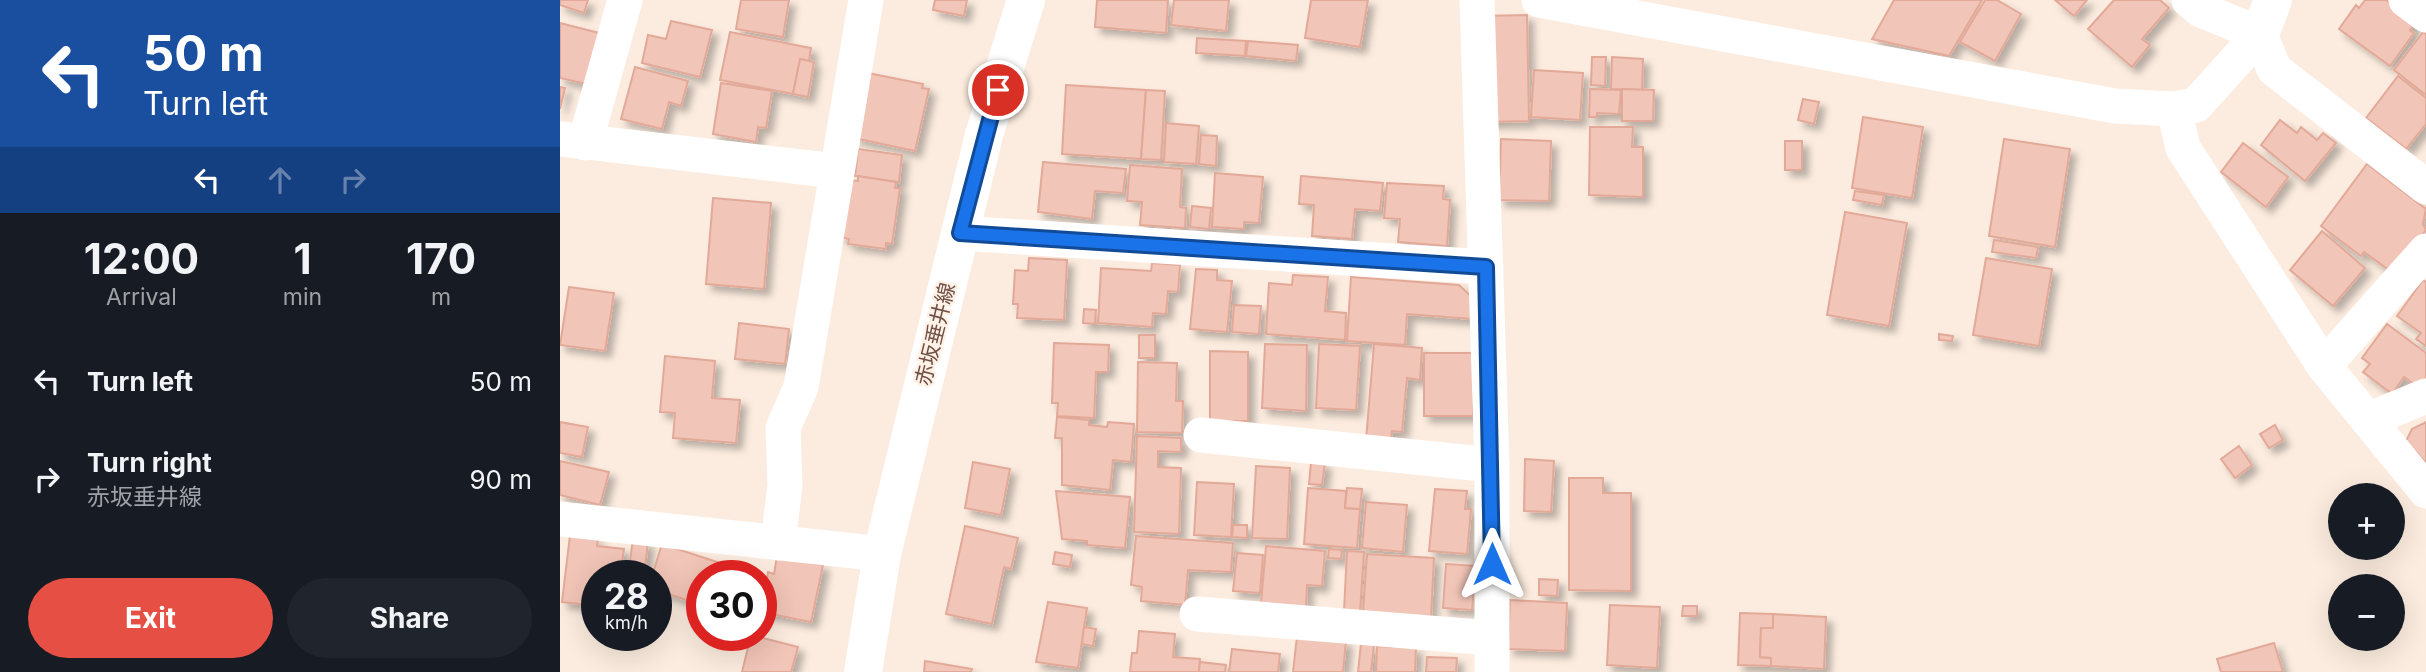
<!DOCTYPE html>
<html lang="en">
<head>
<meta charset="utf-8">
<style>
	:root { --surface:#171b24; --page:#20242c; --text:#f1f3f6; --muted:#9ea1a6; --accent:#e64f44 }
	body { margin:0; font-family:Inter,"Noto Sans JP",sans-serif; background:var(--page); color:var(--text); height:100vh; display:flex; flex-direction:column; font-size:26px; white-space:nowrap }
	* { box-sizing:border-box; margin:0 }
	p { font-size:23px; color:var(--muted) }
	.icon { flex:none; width:38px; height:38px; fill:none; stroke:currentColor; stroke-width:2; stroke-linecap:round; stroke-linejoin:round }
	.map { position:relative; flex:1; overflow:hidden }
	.panel { display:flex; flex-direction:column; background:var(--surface); width:560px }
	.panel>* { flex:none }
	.top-card { background:#1a4fa0; color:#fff; overflow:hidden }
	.controls { position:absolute; left:1768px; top:483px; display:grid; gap:14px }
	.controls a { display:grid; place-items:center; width:77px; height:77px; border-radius:50%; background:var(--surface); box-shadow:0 7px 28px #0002; font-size:35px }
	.speed { position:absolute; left:21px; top:560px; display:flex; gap:14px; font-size:35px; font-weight:700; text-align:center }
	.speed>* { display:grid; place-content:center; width:91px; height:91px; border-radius:50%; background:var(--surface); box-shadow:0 7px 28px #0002; line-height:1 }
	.speed small { font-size:18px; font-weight:400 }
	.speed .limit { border:10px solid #d22; background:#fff; color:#111 }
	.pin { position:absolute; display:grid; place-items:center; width:60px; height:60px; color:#fff; margin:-30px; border:4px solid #fff; border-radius:50%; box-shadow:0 2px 7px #0007 }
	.me { position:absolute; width:77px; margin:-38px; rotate:0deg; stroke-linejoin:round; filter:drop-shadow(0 0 5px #0008) }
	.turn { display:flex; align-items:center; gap:24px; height:147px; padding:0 28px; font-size:32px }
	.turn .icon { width:91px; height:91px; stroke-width:2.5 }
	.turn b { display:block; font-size:49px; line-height:60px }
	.lanes { display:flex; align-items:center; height:66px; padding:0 28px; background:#0003; justify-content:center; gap:35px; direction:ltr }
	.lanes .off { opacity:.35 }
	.eta { display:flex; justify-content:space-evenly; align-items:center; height:119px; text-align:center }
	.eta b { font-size:42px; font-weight:700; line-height:49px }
	.button { display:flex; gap:14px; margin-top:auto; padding:14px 28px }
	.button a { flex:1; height:80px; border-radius:42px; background:var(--accent); color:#fff; font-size:28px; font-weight:700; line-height:80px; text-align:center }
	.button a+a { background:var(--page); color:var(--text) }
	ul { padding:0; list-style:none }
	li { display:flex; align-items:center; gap:21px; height:98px; padding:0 28px }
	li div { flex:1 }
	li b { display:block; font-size:26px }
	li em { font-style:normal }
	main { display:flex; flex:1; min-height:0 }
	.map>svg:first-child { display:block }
</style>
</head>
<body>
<main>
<section class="panel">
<div class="top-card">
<div class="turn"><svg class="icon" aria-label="left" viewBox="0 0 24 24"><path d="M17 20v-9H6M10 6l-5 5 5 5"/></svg><div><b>50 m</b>Turn left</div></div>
<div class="lanes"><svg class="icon" aria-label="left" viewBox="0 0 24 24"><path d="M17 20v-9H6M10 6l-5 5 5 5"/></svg><svg class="icon off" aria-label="ahead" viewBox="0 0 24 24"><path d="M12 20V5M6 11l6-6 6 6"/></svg><svg class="icon off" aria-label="right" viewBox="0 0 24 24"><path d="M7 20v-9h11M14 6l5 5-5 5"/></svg></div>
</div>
<div class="eta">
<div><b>12:00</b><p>Arrival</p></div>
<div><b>1</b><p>min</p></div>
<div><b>170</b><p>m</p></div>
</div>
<ul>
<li><svg class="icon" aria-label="left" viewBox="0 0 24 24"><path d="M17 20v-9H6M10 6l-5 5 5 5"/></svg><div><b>Turn left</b></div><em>50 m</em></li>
<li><svg class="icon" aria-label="right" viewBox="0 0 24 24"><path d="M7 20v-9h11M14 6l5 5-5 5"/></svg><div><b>Turn right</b><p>赤坂垂井線</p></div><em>90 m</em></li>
</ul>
<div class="button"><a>Exit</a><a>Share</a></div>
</section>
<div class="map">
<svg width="1866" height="672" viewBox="0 0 1866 672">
	<defs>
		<filter id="shadow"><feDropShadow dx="6" dy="6" stdDeviation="3.5" flood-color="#0004"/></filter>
	</defs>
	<rect width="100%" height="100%" fill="#fcecdf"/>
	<!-- building -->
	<g fill="#f1c5b7" stroke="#e3a998" stroke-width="2" filter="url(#shadow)">
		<path d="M0 0H28L24 13 0 5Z"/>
		<path d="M181 0H229L223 37 176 29Z"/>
		<path d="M375 0H407L404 16 373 10Z"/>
		<path d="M537 0H608L606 33 535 27Z"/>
		<path d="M614 0H669L666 31 611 25Z"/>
		<path d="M751 0H808L800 47 745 38Z"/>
		<path d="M1334 0H1422L1389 56 1312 39Z"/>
		<path d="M1425 0H1437L1461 14 1435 61 1400 42Z"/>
		<path d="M1495 0H1527L1514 16Z"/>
		<path d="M1554 0H1600L1609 8 1582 39 1590 45 1572 67 1528 29Z"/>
		<path d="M1805 0H1826L1856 22 1850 30 1854 33 1830 66 1779 29 1796 5 1799 8Z"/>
		<path d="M967 15 969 121 923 122 922 16Z"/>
		<path d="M111 21 152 30 140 77 82 63 88 35 106 39Z"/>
		<path d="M0 23 43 34 31 85 0 78Z"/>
		<path d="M170 32 251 48 249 61 240 59 233 94 160 80Z"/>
		<path d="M1863 32 1866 34V95L1834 70Z"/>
		<path d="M637 38 686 41 685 56 636 53Z"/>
		<path d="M688 41 738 45 736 61 686 56Z"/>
		<path d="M1032 57H1046L1045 86 1031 85Z"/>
		<path d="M1052 57 1083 59 1082 90 1051 89Z"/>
		<path d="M240 59 254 62 248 97 233 94Z"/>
		<path d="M75 67 128 81 121 106 109 102 102 129 61 119Z"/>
		<path d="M974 70 1023 73 1020 120 971 117Z"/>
		<path d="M308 73 363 84 362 88 369 89 355 151 294 138Z"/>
		<path d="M1838 76 1866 98V124L1846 149 1806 118Z"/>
		<path d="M161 83 212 91 206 128 198 127 196 142 153 134Z"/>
		<path d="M506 85 586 90 581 159 502 154Z"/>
		<path d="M0 87 5 88 0 109Z"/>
		<path d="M1030 89 1061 90 1059 114 1037 113V117H1029Z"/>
		<path d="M1062 89 1094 90 1093 121H1062Z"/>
		<path d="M586 90 605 91 601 160 581 159Z"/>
		<path d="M1243 99 1259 102 1254 124 1238 120Z"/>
		<path d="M1303 117 1363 127 1352 198 1292 188Z"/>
		<path d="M1720 120 1737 133 1741 127 1757 140 1763 133 1776 143 1745 181 1701 145Z"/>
		<path d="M606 123 639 126 636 164 604 162Z"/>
		<path d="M1030 127H1073L1072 147H1083V197L1029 195Z"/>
		<path d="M641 135 657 136 656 166 639 164Z"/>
		<path d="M941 139 991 141 989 201 939 200Z"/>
		<path d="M1444 139 1510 149 1495 247 1429 236Z"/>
		<rect x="1225" y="141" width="17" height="29"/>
		<path d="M1683 143 1728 177 1706 207 1661 172Z"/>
		<path d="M298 149 342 155 339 182 295 176Z"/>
		<path d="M483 162 566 169 563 193 535 191 532 219 478 212Z"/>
		<path d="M1807 164 1866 209 1863 224 1866 230 1833 273 1804 252 1801 256 1761 226Z"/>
		<path d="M570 165 622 169 620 207 626 208 625 228 580 225 582 202 567 201Z"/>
		<path d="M655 173 703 177 699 223 684 222V229L652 227Z"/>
		<path d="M298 176 336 182 335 188H340L332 244 326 243V249L288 244 289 239 280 237 288 180 298 181Z"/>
		<path d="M741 176 823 183 820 211 795 209 792 239 752 236 754 205 739 204Z"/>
		<path d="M827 183 884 186 883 199 890 200 887 246 838 242 840 219 824 218Z"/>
		<path d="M1295 191 1324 195 1322 205 1293 200Z"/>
		<path d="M153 198 211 203 204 289 146 284Z"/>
		<path d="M632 206 651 208 649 229 630 227Z"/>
		<path d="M1285 212 1347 223 1329 326 1267 315Z"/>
		<path d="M1762 231 1805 268 1773 306 1730 270Z"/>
		<path d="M1434 240 1478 247 1476 258 1432 252Z"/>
		<path d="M469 258 507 260 504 320 457 318 458 304H453L455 270 468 271Z"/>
		<path d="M1426 258 1492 269 1479 346 1413 335Z"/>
		<path d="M592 263 620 265 618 292 608 291 606 314 593 313 592 327 538 323 541 268 591 271Z"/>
		<path d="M636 269 657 270V280L672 281 667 332 630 329Z"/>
		<path d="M733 275 768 277 765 311 786 313 785 340 706 334 709 283 732 285Z"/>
		<path d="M791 277 899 285 913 298 912 319 847 314 845 345 787 341Z"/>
		<path d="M1863 280 1866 282V346L1856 339 1861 333 1837 316Z"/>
		<path d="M9 287 54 293 45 351 0 345Z"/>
		<path d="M674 305 701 306 699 334 672 332Z"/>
		<path d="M524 309 536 310 535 324 523 323Z"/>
		<path d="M179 323 229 329 225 364 175 359Z"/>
		<path d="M1827 324 1866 353V380L1860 389 1844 377 1832 394 1803 372 1810 364 1802 358Z"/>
		<path d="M1379 334 1393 336 1392 341 1379 340Z"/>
		<rect x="579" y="335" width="16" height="23"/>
		<path d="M494 343 549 345 548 372H536L534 418 497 416 498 403H492Z"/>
		<path d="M705 344 747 345 746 411 702 408Z"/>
		<path d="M759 344 800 346 796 410 756 408Z"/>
		<path d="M814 344 862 348 860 380 847 378 842 432 832 431 831 442 806 440Z"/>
		<path d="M650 351 688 352V421H650Z"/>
		<rect x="864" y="353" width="49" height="63"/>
		<path d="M105 356 155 361 152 398 180 400 176 443 113 438 115 413 100 412Z"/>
		<path d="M578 362 617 363 616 401H623L622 433 577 432Z"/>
		<path d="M497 417 529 420V425L547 427 548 422 574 424 571 462 553 460 550 490 502 485V438H495Z"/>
		<path d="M0 422 28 427 22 457 0 453Z"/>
		<path d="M1866 422V463L1846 441 1852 429Z"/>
		<path d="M1715 425 1723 440 1709 448 1700 434Z"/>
		<path d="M577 436 621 438V452L598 451V467L621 468 619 534 574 532Z"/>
		<path d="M1679 446 1692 465 1675 478 1661 459Z"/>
		<path d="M965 459 994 461 991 512 964 511Z"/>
		<path d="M0 461 49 472 40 505 0 495Z"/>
		<path d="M413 462 450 469 441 515 405 508Z"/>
		<path d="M751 462 765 463 762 485 749 484Z"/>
		<path d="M696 466 730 468 727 539 692 538Z"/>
		<path d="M1009 478H1043V493H1071V591L1009 590Z"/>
		<path d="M637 482 674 484 671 537 634 535Z"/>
		<path d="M748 488 786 491 785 508 800 509 797 548 744 544Z"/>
		<path d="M787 488 802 489 800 509 785 508Z"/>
		<path d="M875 489 907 491 905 509H911L907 554 869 551Z"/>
		<path d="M496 491 570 497 565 548 527 545V541L502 539Z"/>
		<path d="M806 502 847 505 843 552 802 548Z"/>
		<path d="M673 525H687V538L672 537Z"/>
		<path d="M405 526 458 538 451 569 444 567 432 624 386 614Z"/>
		<path d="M10 535 38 539 37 546 64 549 60 576H37V606L2 602Z"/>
		<path d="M576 536 673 543 671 572 628 570 625 605 581 601 582 587 571 585Z"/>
		<path d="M73 539 88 542 84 576H68Z"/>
		<path d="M102 544 163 564 159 576H142V605L96 590V576H92Z"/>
		<path d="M706 546 765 551 762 586 747 585 746 607 701 603Z"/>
		<path d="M769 549 782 550 781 559 768 558Z"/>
		<path d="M787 551 804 552 800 612 784 611Z"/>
		<path d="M495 552 512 555 510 567 493 564Z"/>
		<path d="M677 553 703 555 700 593 673 591Z"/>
		<path d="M807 554 874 558 871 617 803 613Z"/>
		<path d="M217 556 263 565 251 622 201 612 208 572 214 574Z"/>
		<path d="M886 564 916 566 912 610 883 608Z"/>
		<path d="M979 579 998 580 997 596 979 595Z"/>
		<path d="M950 600 1007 603 1005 651 948 649Z"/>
		<path d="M488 602 527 608 518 668 476 662Z"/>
		<path d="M1050 605 1100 607 1097 668 1047 665Z"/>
		<path d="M1123 606H1137V616H1122Z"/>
		<path d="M1180 613 1213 614V628H1201L1200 657 1211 658V666L1178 665Z"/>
		<path d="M1213 614 1266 617 1264 669 1211 666V658L1200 657 1201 628H1213Z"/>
		<path d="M524 627 536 629 533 646 522 644Z"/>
		<path d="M579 631 615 634 613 657 640 659 639 672H570L572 653H577Z"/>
		<path d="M191 635 238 647 231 672H182Z"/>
		<path d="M737 636 786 641 783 672H733Z"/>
		<path d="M801 643 814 645 811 672H798Z"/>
		<path d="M1714 643 1723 672H1661L1657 659Z"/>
		<path d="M817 646 856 648 855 672H816Z"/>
		<path d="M672 649 720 654 718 672H669Z"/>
		<path d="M867 657 897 658 896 672H866Z"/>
		<path d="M365 661 412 669 411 672H364Z"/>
		<path d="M640 662 666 665 665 672H639Z"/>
	</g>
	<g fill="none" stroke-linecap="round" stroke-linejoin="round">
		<!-- street -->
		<g stroke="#fff" stroke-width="35">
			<path d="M917 0 932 465V672"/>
			<path d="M979 0 1555 106 1614 109 1636 105 1700 34"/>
			<path d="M1629 0 1641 10 1700 34 1714 69 1866 187"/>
			<path d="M1846 0 1866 15"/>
			<path d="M1614 109 1623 148 1764 366 1866 491"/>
			<path d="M0 139 276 171"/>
			<path d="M25 143 65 0"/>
			<path d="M400 233 926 267"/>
			<path d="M1764 366 1866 251"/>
			<path d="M1808 420 1866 396"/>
			<path d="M641 435 932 465"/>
			<path d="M0 519 322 554"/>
			<path d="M218 543 225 485 223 428 241 387 306 0"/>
			<path d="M637 614 931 638"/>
		</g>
		<!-- secondary -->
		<g stroke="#fff" stroke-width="38">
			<path d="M1700 34 1713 0"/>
			<path d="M303 672 322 554 424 135 466 0"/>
		</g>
	</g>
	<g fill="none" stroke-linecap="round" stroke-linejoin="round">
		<defs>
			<path id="route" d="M438 90 400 233 926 267 932 564"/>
		</defs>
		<!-- route casing -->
		<use href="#route" stroke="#114b97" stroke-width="18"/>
		<!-- route -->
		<use href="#route" stroke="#1a73e8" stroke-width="12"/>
	</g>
	<g text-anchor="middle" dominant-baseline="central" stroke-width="5" stroke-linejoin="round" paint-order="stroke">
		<!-- street labels -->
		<g font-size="21" fill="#715047" stroke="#fff1e5">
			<text transform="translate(375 334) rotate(-76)">赤坂垂井線</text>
		</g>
	</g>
</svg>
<div class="controls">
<a>+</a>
<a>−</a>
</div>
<div class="speed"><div>28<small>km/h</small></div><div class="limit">30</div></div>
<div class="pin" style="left:438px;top:90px;background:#d93025"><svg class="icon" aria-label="arrive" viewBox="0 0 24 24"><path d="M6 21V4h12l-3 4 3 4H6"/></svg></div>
<svg class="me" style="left:932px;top:564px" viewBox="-20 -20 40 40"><path d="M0-17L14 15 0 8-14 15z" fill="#1a73e8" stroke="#fff" stroke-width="4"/></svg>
</div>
</main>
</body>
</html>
